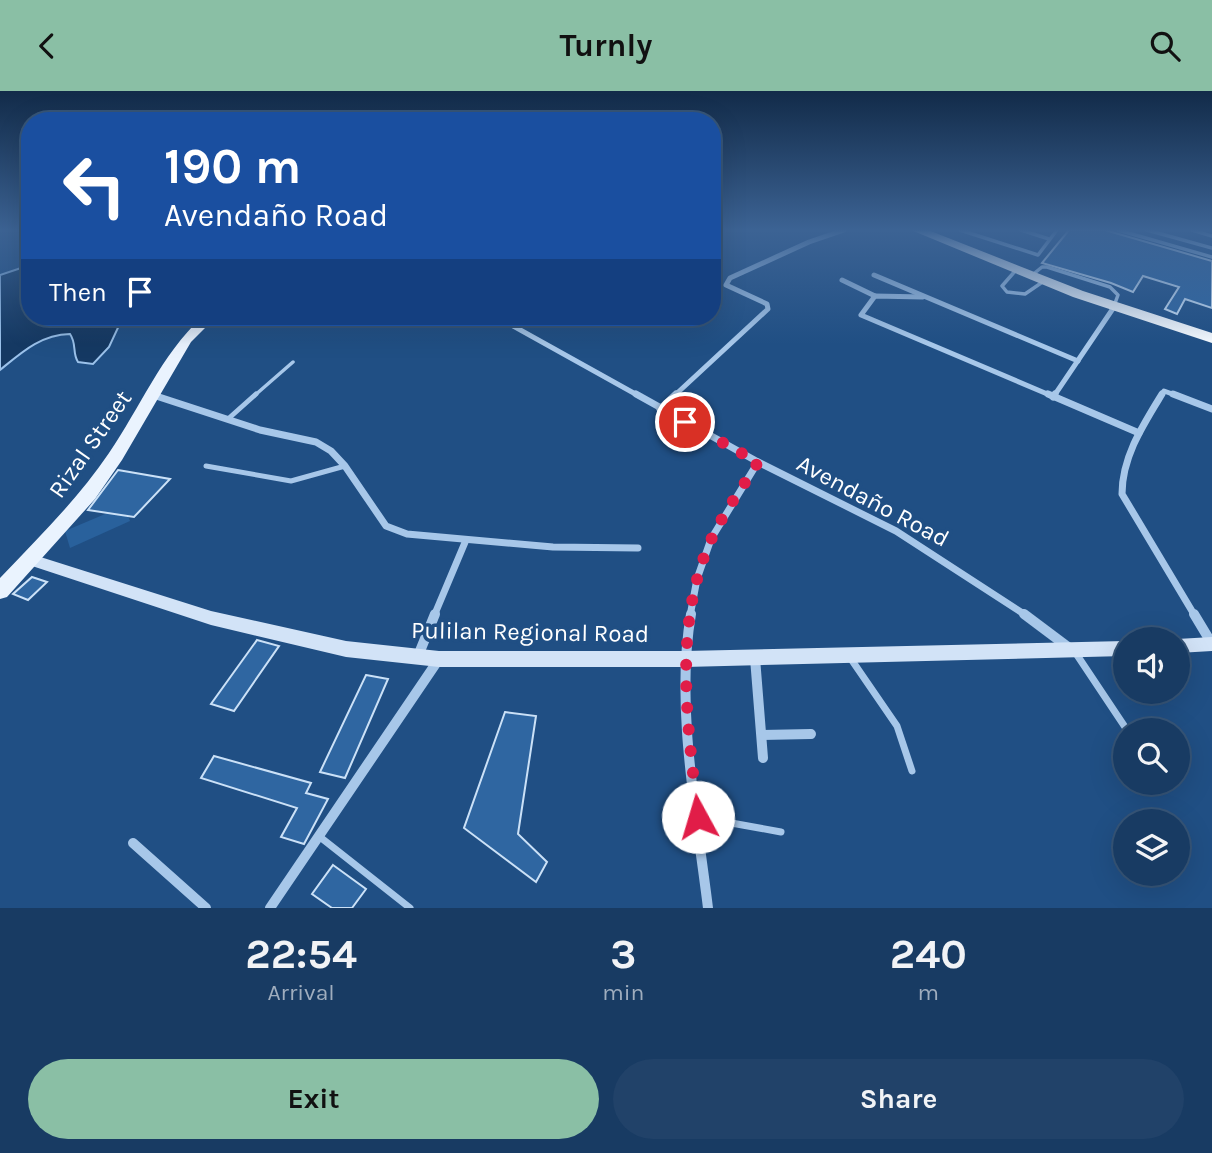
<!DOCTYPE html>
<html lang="en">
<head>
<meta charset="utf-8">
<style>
	:root { --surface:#183b63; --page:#214269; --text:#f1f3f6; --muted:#9fadbe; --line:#365578; --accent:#8abfa5 }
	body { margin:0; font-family:Karla,sans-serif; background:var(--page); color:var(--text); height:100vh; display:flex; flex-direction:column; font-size:26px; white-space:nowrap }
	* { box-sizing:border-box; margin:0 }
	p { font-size:23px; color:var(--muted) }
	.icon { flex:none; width:38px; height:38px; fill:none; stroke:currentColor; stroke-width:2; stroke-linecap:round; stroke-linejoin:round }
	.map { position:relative; height:817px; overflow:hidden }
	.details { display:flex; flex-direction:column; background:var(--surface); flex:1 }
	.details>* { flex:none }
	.top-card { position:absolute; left:21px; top:21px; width:700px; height:214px; border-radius:28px; box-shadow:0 7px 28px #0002,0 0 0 2px var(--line); background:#1a4fa0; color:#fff; overflow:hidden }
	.tools { position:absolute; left:1113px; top:536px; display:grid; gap:14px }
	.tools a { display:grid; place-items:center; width:77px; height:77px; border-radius:50%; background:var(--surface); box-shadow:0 7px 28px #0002,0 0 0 2px var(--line); font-size:35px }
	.pin { position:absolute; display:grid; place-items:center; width:60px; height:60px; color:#fff; margin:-30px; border:4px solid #fff; border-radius:50%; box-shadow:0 2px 7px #0007 }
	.me { position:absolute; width:77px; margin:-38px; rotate:354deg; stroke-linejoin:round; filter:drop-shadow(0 0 5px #0008) }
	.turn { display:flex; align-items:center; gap:24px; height:147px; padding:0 28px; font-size:32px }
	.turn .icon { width:91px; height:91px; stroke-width:2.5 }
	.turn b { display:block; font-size:49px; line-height:60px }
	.then { display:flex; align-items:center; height:66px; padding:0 28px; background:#0003; gap:14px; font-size:26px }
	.eta { display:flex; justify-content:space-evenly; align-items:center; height:119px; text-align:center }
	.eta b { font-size:42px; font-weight:700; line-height:49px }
	.cta { display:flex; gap:14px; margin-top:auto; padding:14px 28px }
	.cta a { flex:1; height:80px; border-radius:42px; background:var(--accent); color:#111; font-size:28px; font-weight:700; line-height:80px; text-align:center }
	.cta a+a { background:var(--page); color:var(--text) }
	header { display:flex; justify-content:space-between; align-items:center; height:91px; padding:0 28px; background:var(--accent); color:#111; font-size:32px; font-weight:700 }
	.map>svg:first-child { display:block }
</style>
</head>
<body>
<header><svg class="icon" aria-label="back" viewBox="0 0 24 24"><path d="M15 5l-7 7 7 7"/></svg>Turnly<svg class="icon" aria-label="search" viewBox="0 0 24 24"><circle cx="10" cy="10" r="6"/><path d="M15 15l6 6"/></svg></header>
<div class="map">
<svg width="1212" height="817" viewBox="0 0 1212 817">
	<rect width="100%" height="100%" fill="#204f84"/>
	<!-- green -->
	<path fill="#29619c" d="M124 415 130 430 70 457 65 440Z"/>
	<!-- water -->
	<path fill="#153963" stroke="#9bc2eb" stroke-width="2" d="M30 174V226H123L109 256 93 273 78 271C72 262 77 253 70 243 40 244 22 261 0 279V184Z"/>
	<!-- building -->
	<g fill="#2f66a1" stroke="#cbe1f7" stroke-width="2">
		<path d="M1069 139H1105L1212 170V217L1185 208 1177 223 1165 218 1179 196 1143 185 1133 201 1111 192 1042 172Z"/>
		<path d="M118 379 170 388 134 426 88 419Z"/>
		<path d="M32 486 47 491 28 509 13 503Z"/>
		<path d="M257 549 279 555 234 620 211 613Z"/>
		<path d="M366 584 388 588 345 687 320 681Z"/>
		<path d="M505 621 536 625 518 743 547 771 536 791 464 737Z"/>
		<path d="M214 665 311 692 306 702 328 708 304 753 281 746 297 717 201 687Z"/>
		<path d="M333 774 366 798 352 817H332L312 803Z"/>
	</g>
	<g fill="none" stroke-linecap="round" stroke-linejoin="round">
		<!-- service-far2 -->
		<g stroke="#a7c7e9" stroke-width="3.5">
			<path d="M960 139 1038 164 1057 139"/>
			<path d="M1021 139 1049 148"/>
			<path d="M1118 139 1212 166"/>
			<path d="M1147 139 1212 157"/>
			<path d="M1192 139 1212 145"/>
			<path d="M1016 179 1002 195 1007 201 1025 203 1044 190"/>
			<path d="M1031 185 1042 176H1047L1110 196 1118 204 1114 215"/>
			<path d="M254 305 293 271"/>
		</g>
		<!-- service-far1 -->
		<g stroke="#a7c7e9" stroke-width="5">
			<path d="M228 328 256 303"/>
			<path d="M206 375 291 390 345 375"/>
		</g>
		<!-- service -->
		<g stroke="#a7c7e9" stroke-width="7">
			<path d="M1075 561 1127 639"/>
			<path d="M851 568 897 635 912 680"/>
			<path d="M698 726 781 741"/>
			<path d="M320 746 410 817"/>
		</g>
		<!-- minor-far2 -->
		<g stroke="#a7c7e9" stroke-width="5">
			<path d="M874 184 1078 270"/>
			<path d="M842 189 875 205"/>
			<path d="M923 206 875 205 861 224 1052 305"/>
			<path d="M299 226 308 232"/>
			<path d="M497 226 639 305"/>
			<path d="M153 304 157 305"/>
			<path d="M674 305 768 218 767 213 726 194 730 187 809 151 844 139"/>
			<path d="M1054 305 1114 216"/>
			<path d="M1161 305 1164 300 1178 305"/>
		</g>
		<!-- minor-far1 -->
		<g stroke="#a7c7e9" stroke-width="7">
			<path d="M636 303 758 371 896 440 1027 525"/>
			<path d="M1048 303 1139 342"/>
			<path d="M1162 303C1143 334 1122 366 1122 403L1195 525"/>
			<path d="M1173 303 1212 318"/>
			<path d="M153 304 260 339 316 351 331 360 345 375 386 435 407 443 553 456 638 457"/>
			<path d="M1053 306 1055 303"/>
			<path d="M660 318 676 303"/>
			<path d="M434 525 466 449"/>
			<path d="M690 525 697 488 711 448 758 371"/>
		</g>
		<!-- minor -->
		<g stroke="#a7c7e9" stroke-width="10">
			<path d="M691 523C675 614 697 726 708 817"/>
			<path d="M1024 523 1068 556"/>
			<path d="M1194 523 1212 553"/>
			<path d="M418 565 435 523"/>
			<path d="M755 567 763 667"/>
			<path d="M762 644 811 643"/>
			<path d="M133 752 206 817"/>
			<path d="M270 817 439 568"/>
		</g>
		<!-- secondary -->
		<g fill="#d2e3f7" fill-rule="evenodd">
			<path d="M31 463 211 520 346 550 439 560H685L1125 550V565L685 576H439L346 566 211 534 26 473 23 469 26 465Z"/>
			<path d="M1212 546V560L1178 562 1177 548Z"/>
		</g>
		<!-- primary -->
		<path fill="#eaf3fe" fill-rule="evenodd" d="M202 226H216L191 251 122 369 95 408 7 506 0 508V487C38 447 78 408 109 362 140 317 161 264 202 226Z"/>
		<!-- trunk -->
		<path fill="#f4f9fe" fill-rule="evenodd" d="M911 139H928L1083 200 1212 242V252L1073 206Z"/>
	</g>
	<!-- sky -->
	<linearGradient id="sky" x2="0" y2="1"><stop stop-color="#122b49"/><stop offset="0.55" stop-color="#3c6394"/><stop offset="1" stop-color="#3c6394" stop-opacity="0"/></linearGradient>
	<rect width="1212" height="253" fill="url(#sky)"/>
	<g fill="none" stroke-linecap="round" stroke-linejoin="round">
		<!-- route -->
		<path stroke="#e11d48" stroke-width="12" stroke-dasharray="0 21.6" d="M685 331 758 371C743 396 723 422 711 449 672 535 688 635 698 726"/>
	</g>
	<g text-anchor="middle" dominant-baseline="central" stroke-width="7" stroke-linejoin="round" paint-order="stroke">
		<!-- street labels -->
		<g font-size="24" fill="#fff" stroke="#204f84">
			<text transform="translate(90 353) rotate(-55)">Rizal Street</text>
			<text transform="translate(873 410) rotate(28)">Avendaño Road</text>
			<text transform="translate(530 541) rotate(1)">Pulilan Regional Road</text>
		</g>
	</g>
</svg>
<div class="tools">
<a><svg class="icon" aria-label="sound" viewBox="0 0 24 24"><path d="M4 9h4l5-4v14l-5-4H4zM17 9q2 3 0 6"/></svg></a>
<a><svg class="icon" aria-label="search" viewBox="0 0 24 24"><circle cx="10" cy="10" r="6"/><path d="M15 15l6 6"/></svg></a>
<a><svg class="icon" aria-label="layers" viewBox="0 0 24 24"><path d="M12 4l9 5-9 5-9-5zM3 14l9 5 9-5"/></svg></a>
</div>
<div class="pin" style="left:685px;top:331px;background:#d93025"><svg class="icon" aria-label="arrive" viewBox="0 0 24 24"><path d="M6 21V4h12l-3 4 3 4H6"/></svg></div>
<svg class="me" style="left:698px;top:726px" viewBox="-20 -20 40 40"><circle r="19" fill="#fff"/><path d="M0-13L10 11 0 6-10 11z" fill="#e11d48"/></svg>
<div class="top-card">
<div class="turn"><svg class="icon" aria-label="left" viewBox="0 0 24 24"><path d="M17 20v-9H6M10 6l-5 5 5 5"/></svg><div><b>190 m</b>Avendaño Road</div></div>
<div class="then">Then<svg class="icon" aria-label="arrive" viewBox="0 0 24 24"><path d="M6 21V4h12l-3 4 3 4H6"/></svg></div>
</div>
</div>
<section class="details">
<div class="eta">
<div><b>22:54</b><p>Arrival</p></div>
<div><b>3</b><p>min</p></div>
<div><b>240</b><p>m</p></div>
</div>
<div class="cta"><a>Exit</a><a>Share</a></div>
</section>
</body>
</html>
